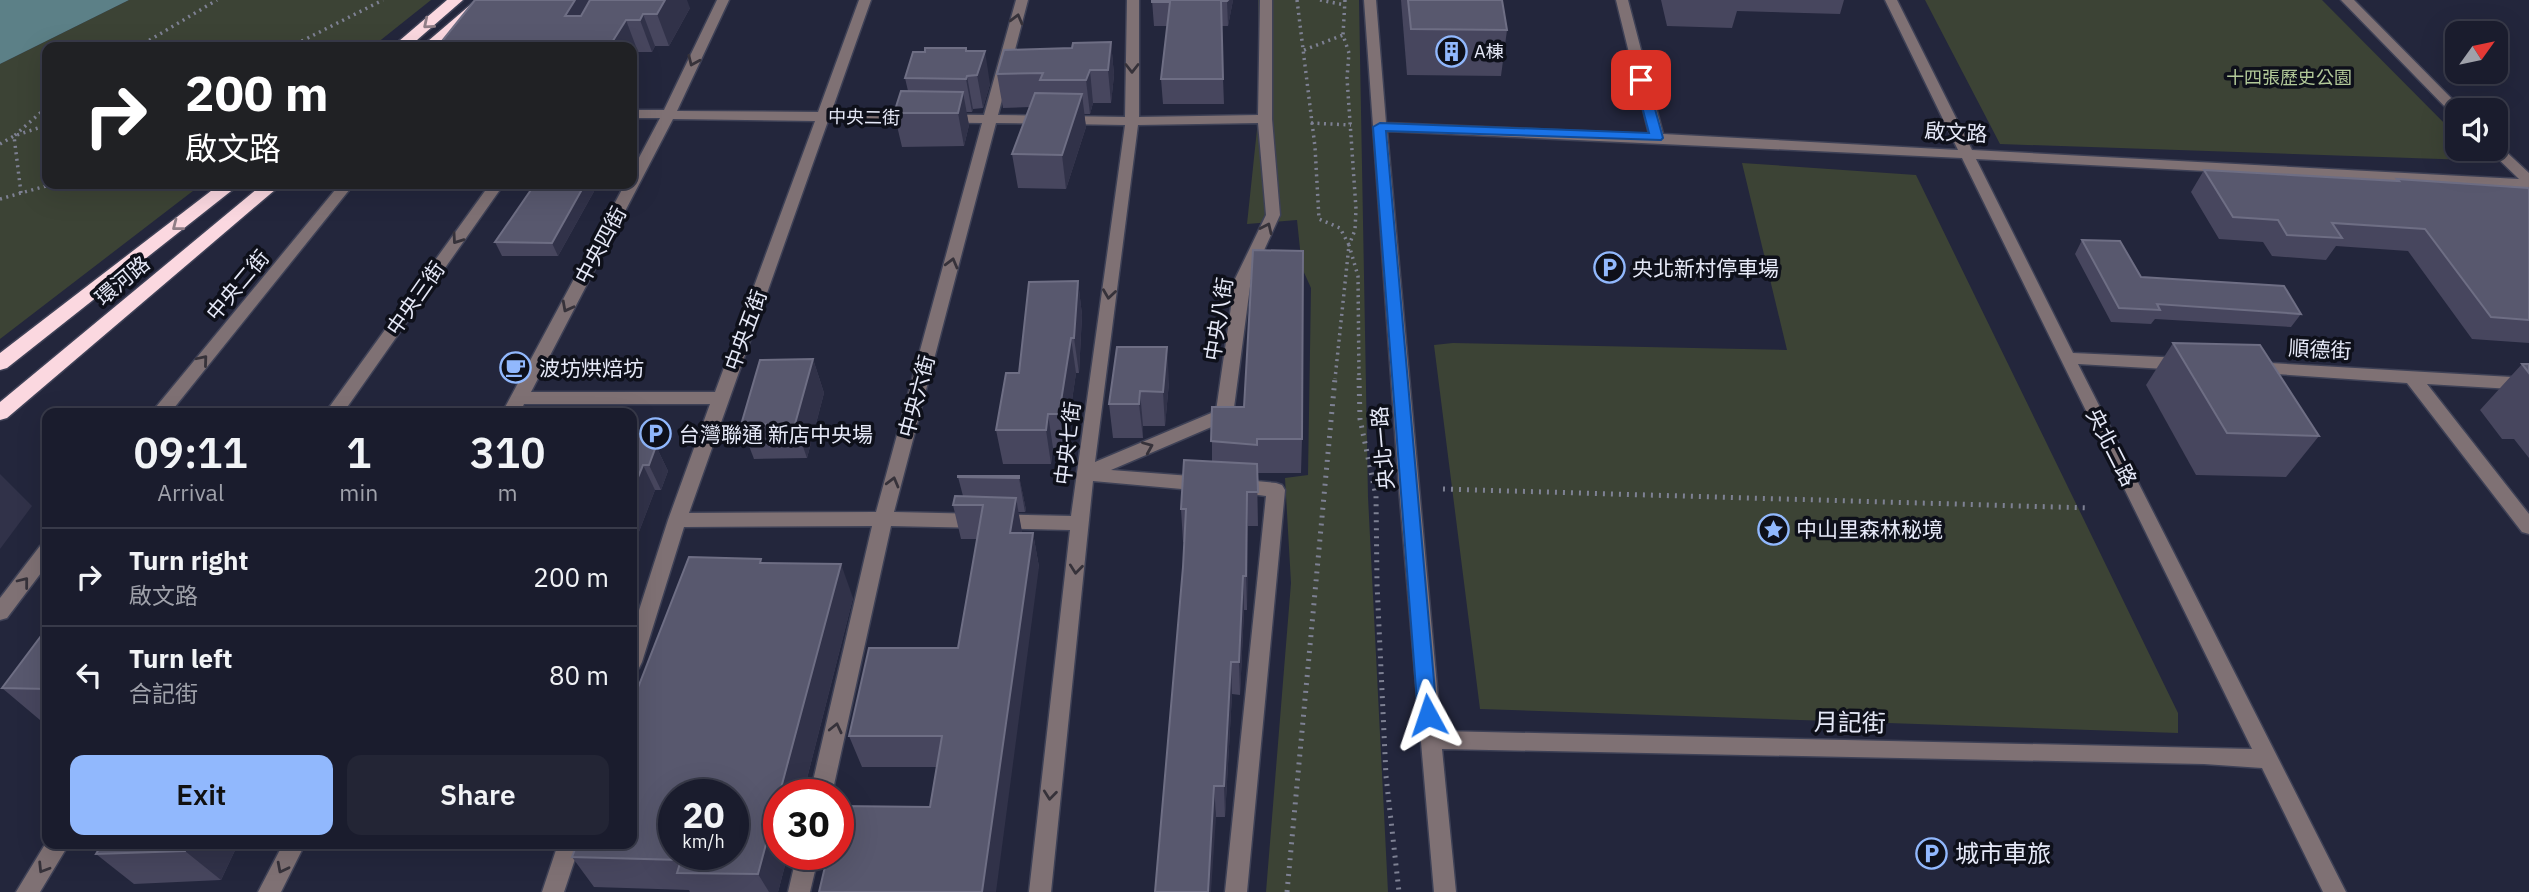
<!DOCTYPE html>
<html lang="en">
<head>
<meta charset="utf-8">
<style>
	:root { --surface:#1a1c2d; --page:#232535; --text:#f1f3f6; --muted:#9fa1aa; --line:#383a49; --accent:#91b8fd }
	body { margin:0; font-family:"IBM Plex Sans","Noto Sans TC",sans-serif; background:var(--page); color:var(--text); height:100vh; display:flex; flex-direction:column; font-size:26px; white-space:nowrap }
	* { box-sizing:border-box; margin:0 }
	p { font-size:23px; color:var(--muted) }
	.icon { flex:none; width:38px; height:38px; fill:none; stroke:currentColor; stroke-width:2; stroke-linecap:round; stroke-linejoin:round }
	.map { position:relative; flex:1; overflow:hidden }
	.side { position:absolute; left:42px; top:408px; width:595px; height:441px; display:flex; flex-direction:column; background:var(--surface); border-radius:14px; box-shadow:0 7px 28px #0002,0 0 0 2px var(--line) }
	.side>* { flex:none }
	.guide { position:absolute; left:42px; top:42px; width:595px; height:147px; border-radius:14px; box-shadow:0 7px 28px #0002,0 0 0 2px var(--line); background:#202124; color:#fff; overflow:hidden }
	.needle { width:46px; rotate:57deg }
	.buttons { position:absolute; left:2445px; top:21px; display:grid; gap:14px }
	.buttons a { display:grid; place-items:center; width:63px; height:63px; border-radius:14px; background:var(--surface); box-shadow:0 7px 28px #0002,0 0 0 2px var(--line); font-size:35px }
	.speed { position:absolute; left:658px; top:779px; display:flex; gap:14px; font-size:35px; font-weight:700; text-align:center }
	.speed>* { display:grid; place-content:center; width:91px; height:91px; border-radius:50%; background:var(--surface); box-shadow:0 7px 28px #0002,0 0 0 2px var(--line); line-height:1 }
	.speed small { font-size:18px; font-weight:400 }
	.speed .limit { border:10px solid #d22; background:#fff; color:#111 }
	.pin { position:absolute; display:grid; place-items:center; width:60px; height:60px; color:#fff; margin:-30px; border-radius:14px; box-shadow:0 4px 10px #0006 }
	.me { position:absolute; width:77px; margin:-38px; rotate:355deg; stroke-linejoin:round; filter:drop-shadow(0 0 5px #0008) }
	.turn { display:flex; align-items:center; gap:24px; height:147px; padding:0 28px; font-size:32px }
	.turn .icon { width:91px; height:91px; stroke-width:2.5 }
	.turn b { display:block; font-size:49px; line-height:60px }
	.eta { display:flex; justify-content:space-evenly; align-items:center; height:119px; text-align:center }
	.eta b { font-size:42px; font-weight:600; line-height:49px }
	.button { display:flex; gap:14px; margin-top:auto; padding:14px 28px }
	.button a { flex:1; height:80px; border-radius:14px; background:var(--accent); color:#111; font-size:28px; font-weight:600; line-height:80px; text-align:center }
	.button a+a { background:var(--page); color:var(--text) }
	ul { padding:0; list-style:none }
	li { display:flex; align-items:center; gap:21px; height:98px; padding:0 28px; border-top:2px solid var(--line) }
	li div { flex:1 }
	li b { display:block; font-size:26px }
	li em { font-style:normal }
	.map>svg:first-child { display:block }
</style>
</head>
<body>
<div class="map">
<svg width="2529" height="892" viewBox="0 0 2529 892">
	<rect width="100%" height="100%" fill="#23263c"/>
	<!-- green -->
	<g fill="#3c4335">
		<path d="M129 0H431L372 47H47V184H202L0 339V64Z"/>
		<path d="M1258 0H1359L1368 497 1388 892H1266L1291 583 1285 478 1308 475 1311 288 1302 268 1297 220 1247 224 1260 101Z"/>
		<path d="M1925 0H2322L2457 136V149L2471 150 2470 160 2000 144Z"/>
		<path d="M1742 163 1916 175 2178 713V733L1480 709 1434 345 1453 343 1787 350Z"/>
	</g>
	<!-- water -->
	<path fill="#5c8087" d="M0 0H129L0 64Z"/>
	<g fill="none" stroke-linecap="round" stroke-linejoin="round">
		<defs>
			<g id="minor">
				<path d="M717 0H729L677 111 818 112 859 0H871L831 113 984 115 1016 0H1028L998 115 1125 117 1127 0H1139V117L1258 115 1260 0H1272V119L1280 215 1251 279 1233 415 1230 419 1111 470 1204 477 1210 479 1213 484 1210 489 1204 491 1093 481 1051 892H1029L1070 530 891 526 832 794H810L872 526 684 527 642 662 639 668 632 670V632L668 520 710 404H524L520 413H502L625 184H632V171L660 118H632V110H664ZM673 119 815 121 715 392H531ZM828 121 982 123 876 512 689 513ZM996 123 1125 125 1071 516 894 512ZM1258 123 1266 215 1235 279 1216 411 1095 462 1138 125Z"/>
				<path d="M1364 0H1376L1386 123 1649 134 1616 0H1628L1663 134 1958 150 1885 0H1897L1972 150 2519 179 2488 149H2496V145L2500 146 2529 173V188L1976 159 2073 353 2183 358 2191 364 2183 370 2078 364 2346 892H2323L2262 768 2204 764 1442 749 1456 892H1434L1399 488ZM1387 131 1962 158 2252 749 1441 731Z"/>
				<path d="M2341 0H2354L2463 110H2457V115L2452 114Z"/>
				<path d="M340 184H354L170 413H151Z"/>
				<path d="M490 184H504L343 413H325Z"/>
				<path d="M2253 362 2529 378V390L2427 384 2529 514V534L2522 532 2407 383 2247 372 2245 368Z"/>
				<path d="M1235 479 1276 483 1282 485 1285 490 1247 892H1225L1266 496 1229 491 1226 486 1229 481Z"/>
				<path d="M47 544V565L7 618 0 620V598L40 546Z"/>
				<path d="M47 841V844H69L40 892H16Z"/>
				<path d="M283 844H305L281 892H258Z"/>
				<path d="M558 844H580L564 892H542Z"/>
				<path d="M797 854H819L810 892H788Z"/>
			</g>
			<g id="highway">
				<path d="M447 0H463L409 47H392Z"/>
				<path d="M476 0H492L438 47H421Z"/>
				<path d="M220 184H240L7 368 0 370V353Z"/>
				<path d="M263 184H282L7 418 0 420V402Z"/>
			</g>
		</defs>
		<!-- minor casing -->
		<use href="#minor" stroke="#3e4156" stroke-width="3"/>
		<!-- highway casing -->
		<use href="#highway" stroke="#3e4156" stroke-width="3"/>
		<!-- path-far1 -->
		<g stroke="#7e8193" stroke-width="3.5" stroke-dasharray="2 4.5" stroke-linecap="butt">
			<path d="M1297 0 1315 147 1319 219 1340 228 1349 245 1335 379"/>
			<path d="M1320 0 1345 5"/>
			<path d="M1345 0 1343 35 1349 53 1347 78 1356 209 1355 230 1349 245 1358 276 1359 379"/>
			<path d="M138 47 217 0"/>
			<path d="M290 47 383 0"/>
			<path d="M1304 50 1343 35"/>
			<path d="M1311 123 1351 125"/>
			<path d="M0 144 14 136 47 125"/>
			<path d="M21 193 14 136 47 107"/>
			<path d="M0 199 53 184"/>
		</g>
		<!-- path -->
		<g stroke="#7e8193" stroke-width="5" stroke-dasharray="2 6" stroke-linecap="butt">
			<path d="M1359 378 1360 419 1376 496 1377 584 1386 776 1399 892"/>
			<path d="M1443 489 2090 508"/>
			<path d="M1287 892 1335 378"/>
		</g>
		<!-- minor -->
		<use href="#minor" fill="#7f7174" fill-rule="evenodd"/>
		<!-- highway -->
		<use href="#highway" fill="#fbd8e0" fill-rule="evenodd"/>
	</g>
	<!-- wall -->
	<g fill="#47465e">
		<path d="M1152 0H1233L1228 26H1221L1224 104H1163L1161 79 1167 26H1154Z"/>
		<path d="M1401 0H1502L1507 30 1501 76 1407 75Z"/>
		<path d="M1661 0H1844L1840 14 1737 11 1732 28 1667 26Z"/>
		<path d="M690 8 669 46H655L652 52H638L632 47H445L442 41Z"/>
		<path d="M1111 42 1114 75 1111 103H1093L1090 114H1084L1086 127 1066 189 1018 188 1012 154 1030 107 1003 108 997 74 1072 48Z"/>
		<path d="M967 51 990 84 983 108 973 109 972 112H966L969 125 964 146 902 147 894 113 908 91 905 78Z"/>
		<path d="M2204 170 2395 181 2397 179 2529 188V343L2472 339 2408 251 2336 246 2326 260 2272 256 2263 242 2219 239 2191 192Z"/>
		<path d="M535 184H596L597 186 558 256H502L495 242Z"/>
		<path d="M2082 240 2141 277 2301 314 2291 327 2155 319 2151 324 2111 322 2075 254Z"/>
		<path d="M1078 281 1082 315 1079 373H1076L1065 448H1053L1051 464H1003L996 430 1019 373Z"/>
		<path d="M2173 343 2319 436 2286 477 2196 475 2146 385Z"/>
		<path d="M1117 347 1169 382 1165 426H1143V438H1113L1109 404Z"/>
		<path d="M813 359 824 393 807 458 754 459 741 425Z"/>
		<path d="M2522 364H2529V458L2514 439H2502L2480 410Z"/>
		<path d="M1212 407 1302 439 1301 473H1257L1258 526H1248L1247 610H1244L1240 695 1232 694 1225 817H1216L1183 567 1185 542H1183L1181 509 1212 461Z"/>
		<path d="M632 435 656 446 668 471 661 490H655L632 550Z"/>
		<path d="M1019 476 1026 510 1025 512H1018L1022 533H1033L1039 567 930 807 937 767H862L849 736 958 648 977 539H961L953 505 963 496 958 477Z"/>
		<path d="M763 563 853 598 803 794H779V854H788L778 892H690L689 890 594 887 572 857Z"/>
		<path d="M47 628V720H40L2 688Z"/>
		<path d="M102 844H238L221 880 134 884 96 854Z"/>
	</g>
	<!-- shaded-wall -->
	<g fill="#313249">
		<path d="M575 0H605L579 47 565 16Z"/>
		<path d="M665 0H687L690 8 669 46 657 14Z"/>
		<path d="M1228 0H1233L1228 26 1227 1Z"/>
		<path d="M643 14 655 46 652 52 640 20Z"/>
		<path d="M626 20 638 52 632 63V47H609Z"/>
		<path d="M1111 42 1114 75 1111 103 1108 70Z"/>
		<path d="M985 51 990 84 983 108 977 75Z"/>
		<path d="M1090 70 1093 103 1090 114 1086 80Z"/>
		<path d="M967 76 973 109 972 112 966 79Z"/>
		<path d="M963 92 969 125 964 146 958 113Z"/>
		<path d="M1082 94 1086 127 1066 189 1062 155Z"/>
		<path d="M585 184H596L597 186 558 256 552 243Z"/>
		<path d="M1078 281 1082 315 1079 373 1074 338Z"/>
		<path d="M1071 338 1076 373 1065 448 1059 414Z"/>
		<path d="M1167 347 1169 382 1165 426 1163 392Z"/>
		<path d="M813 359 824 393 807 458 795 424Z"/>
		<path d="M1140 391 1143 426V438L1139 404Z"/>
		<path d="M1048 414 1053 448 1051 464 1046 430Z"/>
		<path d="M656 446 668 471 661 490 649 465Z"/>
		<path d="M643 465 655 490 632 550V492Z"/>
		<path d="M0 474 32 506 0 549Z"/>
		<path d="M1019 476 1026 510 1025 512 1019 478Z"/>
		<path d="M1247 492 1248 526 1247 610 1246 576Z"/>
		<path d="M1016 498 1022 532 1017 567 1010 533Z"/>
		<path d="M1033 533 1039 567 996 892H982Z"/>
		<path d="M841 564 853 598 803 794H780Z"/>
		<path d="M1243 576 1244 610 1240 695 1239 662Z"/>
		<path d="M1231 662 1232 694 1225 817 1224 786Z"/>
		<path d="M1214 786 1216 817 1211 892H1208Z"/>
		<path d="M779 797V854H788L778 892H769L758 874Z"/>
		<path d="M189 844H238L221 880 185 851Z"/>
	</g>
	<!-- building -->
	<g fill="#58586e" stroke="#6e6e84" stroke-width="2" fill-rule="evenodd">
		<path d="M475 0H575L565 16H581L590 0H665L657 14H643L640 20H626L609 47H459L464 42 442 41Z"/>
		<path d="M1152 0H1228L1227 1H1221L1223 79H1161L1170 2H1152Z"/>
		<path d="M1408 0H1502L1507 30 1411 29Z"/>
		<path d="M1111 42 1108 70H1090L1086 80H1040L1043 73 997 74 1004 50 1072 48 1073 43Z"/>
		<path d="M925 48H966V51H985L977 75 967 76 966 79 905 78 913 52H925Z"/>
		<path d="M901 91 963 92 958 113H894Z"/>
		<path d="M1035 93 1082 94 1062 155 1012 154Z"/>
		<path d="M2204 170 2399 181 2397 179 2529 188V320L2491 317 2425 229 2332 223 2342 238 2287 235 2278 220 2233 217Z"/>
		<path d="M535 184H585L552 243 495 242Z"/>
		<path d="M2082 240 2120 241 2141 277 2284 286 2301 314 2157 304 2160 310 2119 308Z"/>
		<path d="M1253 250 1303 251 1302 439H1257V445L1211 441 1212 407H1244Z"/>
		<path d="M1078 281 1074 338H1071L1059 414H1048L1046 430H996L1006 373H1019L1029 282Z"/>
		<path d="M2173 343 2260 345 2319 436 2227 433Z"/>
		<path d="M1117 347H1167L1163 392 1140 391 1139 404H1109Z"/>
		<path d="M813 359 795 424 741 425 760 360Z"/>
		<path d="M2522 364H2529V373Z"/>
		<path d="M641 434 656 446 649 465H643L632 492V435Z"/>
		<path d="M1184 460 1257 464 1258 492H1247L1246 576H1243L1239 662H1231L1224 786H1214L1208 892H1155L1183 567 1186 509H1181Z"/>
		<path d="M958 476H1019V478L958 477Z"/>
		<path d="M955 496 1016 498 1010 533H1033L982 892H819L828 854H838L839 806 930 807 942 736H849L869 648H958L983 505H953Z"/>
		<path d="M689 557 761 559 760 563 841 564 758 874 677 873 681 860 572 857 577 844H632V703ZM674 794H733V854H674Z"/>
		<path d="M47 628V689L2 688Z"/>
		<path d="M102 844H189L185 851 96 854Z"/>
	</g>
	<!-- one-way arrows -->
	<defs><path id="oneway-chevron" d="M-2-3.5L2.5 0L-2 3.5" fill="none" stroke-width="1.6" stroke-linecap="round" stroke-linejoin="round" transform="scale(1.75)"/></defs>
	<g stroke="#36323a">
		<use href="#oneway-chevron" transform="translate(1017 19) rotate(-75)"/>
		<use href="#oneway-chevron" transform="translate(693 61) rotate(114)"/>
		<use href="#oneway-chevron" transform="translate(1132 68) rotate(90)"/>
		<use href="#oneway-chevron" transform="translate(1267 228) rotate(-65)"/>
		<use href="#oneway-chevron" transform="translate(457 239) rotate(125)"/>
		<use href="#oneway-chevron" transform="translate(952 263) rotate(-75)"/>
		<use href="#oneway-chevron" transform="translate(1109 294) rotate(98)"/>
		<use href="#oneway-chevron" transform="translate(567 307) rotate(118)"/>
		<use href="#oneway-chevron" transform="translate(203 360) rotate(-50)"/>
		<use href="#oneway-chevron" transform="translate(1148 447) rotate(-23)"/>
		<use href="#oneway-chevron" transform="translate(893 482) rotate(-75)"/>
		<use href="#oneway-chevron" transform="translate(1076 569) rotate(96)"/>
		<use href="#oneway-chevron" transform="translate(24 582) rotate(-52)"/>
		<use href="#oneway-chevron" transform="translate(836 728) rotate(-77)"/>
		<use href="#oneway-chevron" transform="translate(1050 795) rotate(96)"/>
		<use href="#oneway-chevron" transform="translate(43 868) rotate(122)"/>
		<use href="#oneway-chevron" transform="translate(282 868) rotate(117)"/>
	</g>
	<g stroke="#907e87">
		<use href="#oneway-chevron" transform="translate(428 24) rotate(140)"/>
		<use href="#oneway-chevron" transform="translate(177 226) rotate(142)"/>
	</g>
	<!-- route -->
	<path fill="#1a73e8" stroke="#114b97" stroke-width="2" d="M1641 76 1647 80 1663 138 1661 140 1386 131 1437 715 1434 721 1428 723 1421 721 1418 715 1373 127 1380 123 1649 133 1635 80Z"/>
	<!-- icons -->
	<defs>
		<symbol id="building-ring" viewBox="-11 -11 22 22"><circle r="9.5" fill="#0e101a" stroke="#91b8fd" stroke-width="1.5"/><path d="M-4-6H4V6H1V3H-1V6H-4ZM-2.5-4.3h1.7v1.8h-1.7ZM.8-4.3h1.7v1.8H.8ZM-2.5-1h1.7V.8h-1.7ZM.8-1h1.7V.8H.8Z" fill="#91b8fd"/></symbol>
		<symbol id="parking-ring" viewBox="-11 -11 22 22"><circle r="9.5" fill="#0e101a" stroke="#91b8fd" stroke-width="1.5"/><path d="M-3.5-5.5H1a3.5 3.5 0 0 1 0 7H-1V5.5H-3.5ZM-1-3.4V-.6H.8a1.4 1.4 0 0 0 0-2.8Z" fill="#91b8fd"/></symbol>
		<symbol id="cafe-ring" viewBox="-11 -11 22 22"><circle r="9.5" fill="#0e101a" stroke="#91b8fd" stroke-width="1.5"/><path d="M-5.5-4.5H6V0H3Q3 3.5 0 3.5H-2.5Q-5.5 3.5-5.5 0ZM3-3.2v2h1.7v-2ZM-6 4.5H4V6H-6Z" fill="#91b8fd"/></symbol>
		<symbol id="sight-ring" viewBox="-11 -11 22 22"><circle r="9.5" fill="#0e101a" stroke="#91b8fd" stroke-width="1.5"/><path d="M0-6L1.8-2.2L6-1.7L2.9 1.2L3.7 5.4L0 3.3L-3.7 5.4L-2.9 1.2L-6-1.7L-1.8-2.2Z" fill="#91b8fd"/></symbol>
	</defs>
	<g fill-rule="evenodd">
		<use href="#building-ring" x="1434" y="34" width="35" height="35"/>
		<use href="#parking-ring" x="1592" y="250" width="35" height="35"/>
		<use href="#cafe-ring" x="498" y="350" width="35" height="35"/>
		<use href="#parking-ring" x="638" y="416" width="35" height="35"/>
		<use href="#sight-ring" x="1756" y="512" width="35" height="35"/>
		<use href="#parking-ring" x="1914" y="836" width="35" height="35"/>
	</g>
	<g text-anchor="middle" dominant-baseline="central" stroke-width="7" stroke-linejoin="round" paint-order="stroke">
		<!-- far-poi labels -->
		<g font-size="18" fill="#e6e9f8" stroke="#0e101a" text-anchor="start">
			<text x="1474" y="51">A棟</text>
		</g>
		<!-- far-park labels -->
		<g font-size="18" fill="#b2c999" stroke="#0e101a">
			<text x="2289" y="77">十四張歷史公園</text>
		</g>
		<!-- far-street labels -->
		<g font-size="18" fill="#e6e9f8" stroke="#0e101a">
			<text transform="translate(864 117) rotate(1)">中央二街</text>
		</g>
		<!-- street labels -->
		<g font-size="21" fill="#e6e9f8" stroke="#0e101a">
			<text transform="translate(1956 132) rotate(3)">啟文路</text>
			<text transform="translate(600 245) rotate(-62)">中央四街</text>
			<text transform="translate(122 280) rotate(-40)">環河路</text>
			<text transform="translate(237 285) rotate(-50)">中央二街</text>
			<text transform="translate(415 298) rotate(-55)">中央三街</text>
			<text transform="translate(1218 319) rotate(-81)">中央八街</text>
			<text transform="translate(745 330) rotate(-70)">中央五街</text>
			<text transform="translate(2320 349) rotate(3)">順德街</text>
			<text transform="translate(916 396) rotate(-75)">中央六街</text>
			<text transform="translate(1067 443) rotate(-83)">中央七街</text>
			<text transform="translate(2112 447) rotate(63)">央北二路</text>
			<text transform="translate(1382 448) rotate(-95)">央北一路</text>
		</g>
		<!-- poi labels -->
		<g font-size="21" fill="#e6e9f8" stroke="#0e101a" text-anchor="start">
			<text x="1632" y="268">央北新村停車場</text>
			<text x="539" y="368">波坊烘焙坊</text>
			<text x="679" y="434">台灣聯通 新店中央場</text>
			<text x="1796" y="529">中山里森林秘境</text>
		</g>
		<!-- near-street labels -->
		<g font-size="24" fill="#e6e9f8" stroke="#0e101a">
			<text transform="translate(1850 722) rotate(1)">月記街</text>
		</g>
		<!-- near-poi labels -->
		<g font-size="24" fill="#e6e9f8" stroke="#0e101a" text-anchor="start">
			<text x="1955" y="853">城市車旅</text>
		</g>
	</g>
</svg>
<div class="buttons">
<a><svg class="needle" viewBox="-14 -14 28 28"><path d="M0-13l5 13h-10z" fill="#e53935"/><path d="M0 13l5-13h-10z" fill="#9fa1aa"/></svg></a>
<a><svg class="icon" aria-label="sound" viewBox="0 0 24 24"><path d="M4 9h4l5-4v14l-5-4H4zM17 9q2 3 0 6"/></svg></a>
</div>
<div class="speed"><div>20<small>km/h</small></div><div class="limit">30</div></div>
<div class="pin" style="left:1641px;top:80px;background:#d93025"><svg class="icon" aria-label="arrive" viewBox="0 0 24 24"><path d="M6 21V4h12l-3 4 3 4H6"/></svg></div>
<svg class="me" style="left:1428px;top:715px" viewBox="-20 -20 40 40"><path d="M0-17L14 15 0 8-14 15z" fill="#1a73e8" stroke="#fff" stroke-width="4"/></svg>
<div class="guide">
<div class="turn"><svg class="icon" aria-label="right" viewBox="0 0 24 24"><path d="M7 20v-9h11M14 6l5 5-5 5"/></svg><div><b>200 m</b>啟文路</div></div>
</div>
<section class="side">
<div class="eta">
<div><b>09:11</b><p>Arrival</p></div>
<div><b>1</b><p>min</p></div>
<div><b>310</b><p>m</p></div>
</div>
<ul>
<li><svg class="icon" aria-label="right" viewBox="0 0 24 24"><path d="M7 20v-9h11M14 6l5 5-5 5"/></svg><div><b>Turn right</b><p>啟文路</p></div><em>200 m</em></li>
<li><svg class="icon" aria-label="left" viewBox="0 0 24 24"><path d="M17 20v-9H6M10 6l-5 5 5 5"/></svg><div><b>Turn left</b><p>合記街</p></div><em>80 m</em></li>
</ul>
<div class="button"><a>Exit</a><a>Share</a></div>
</section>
</div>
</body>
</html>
